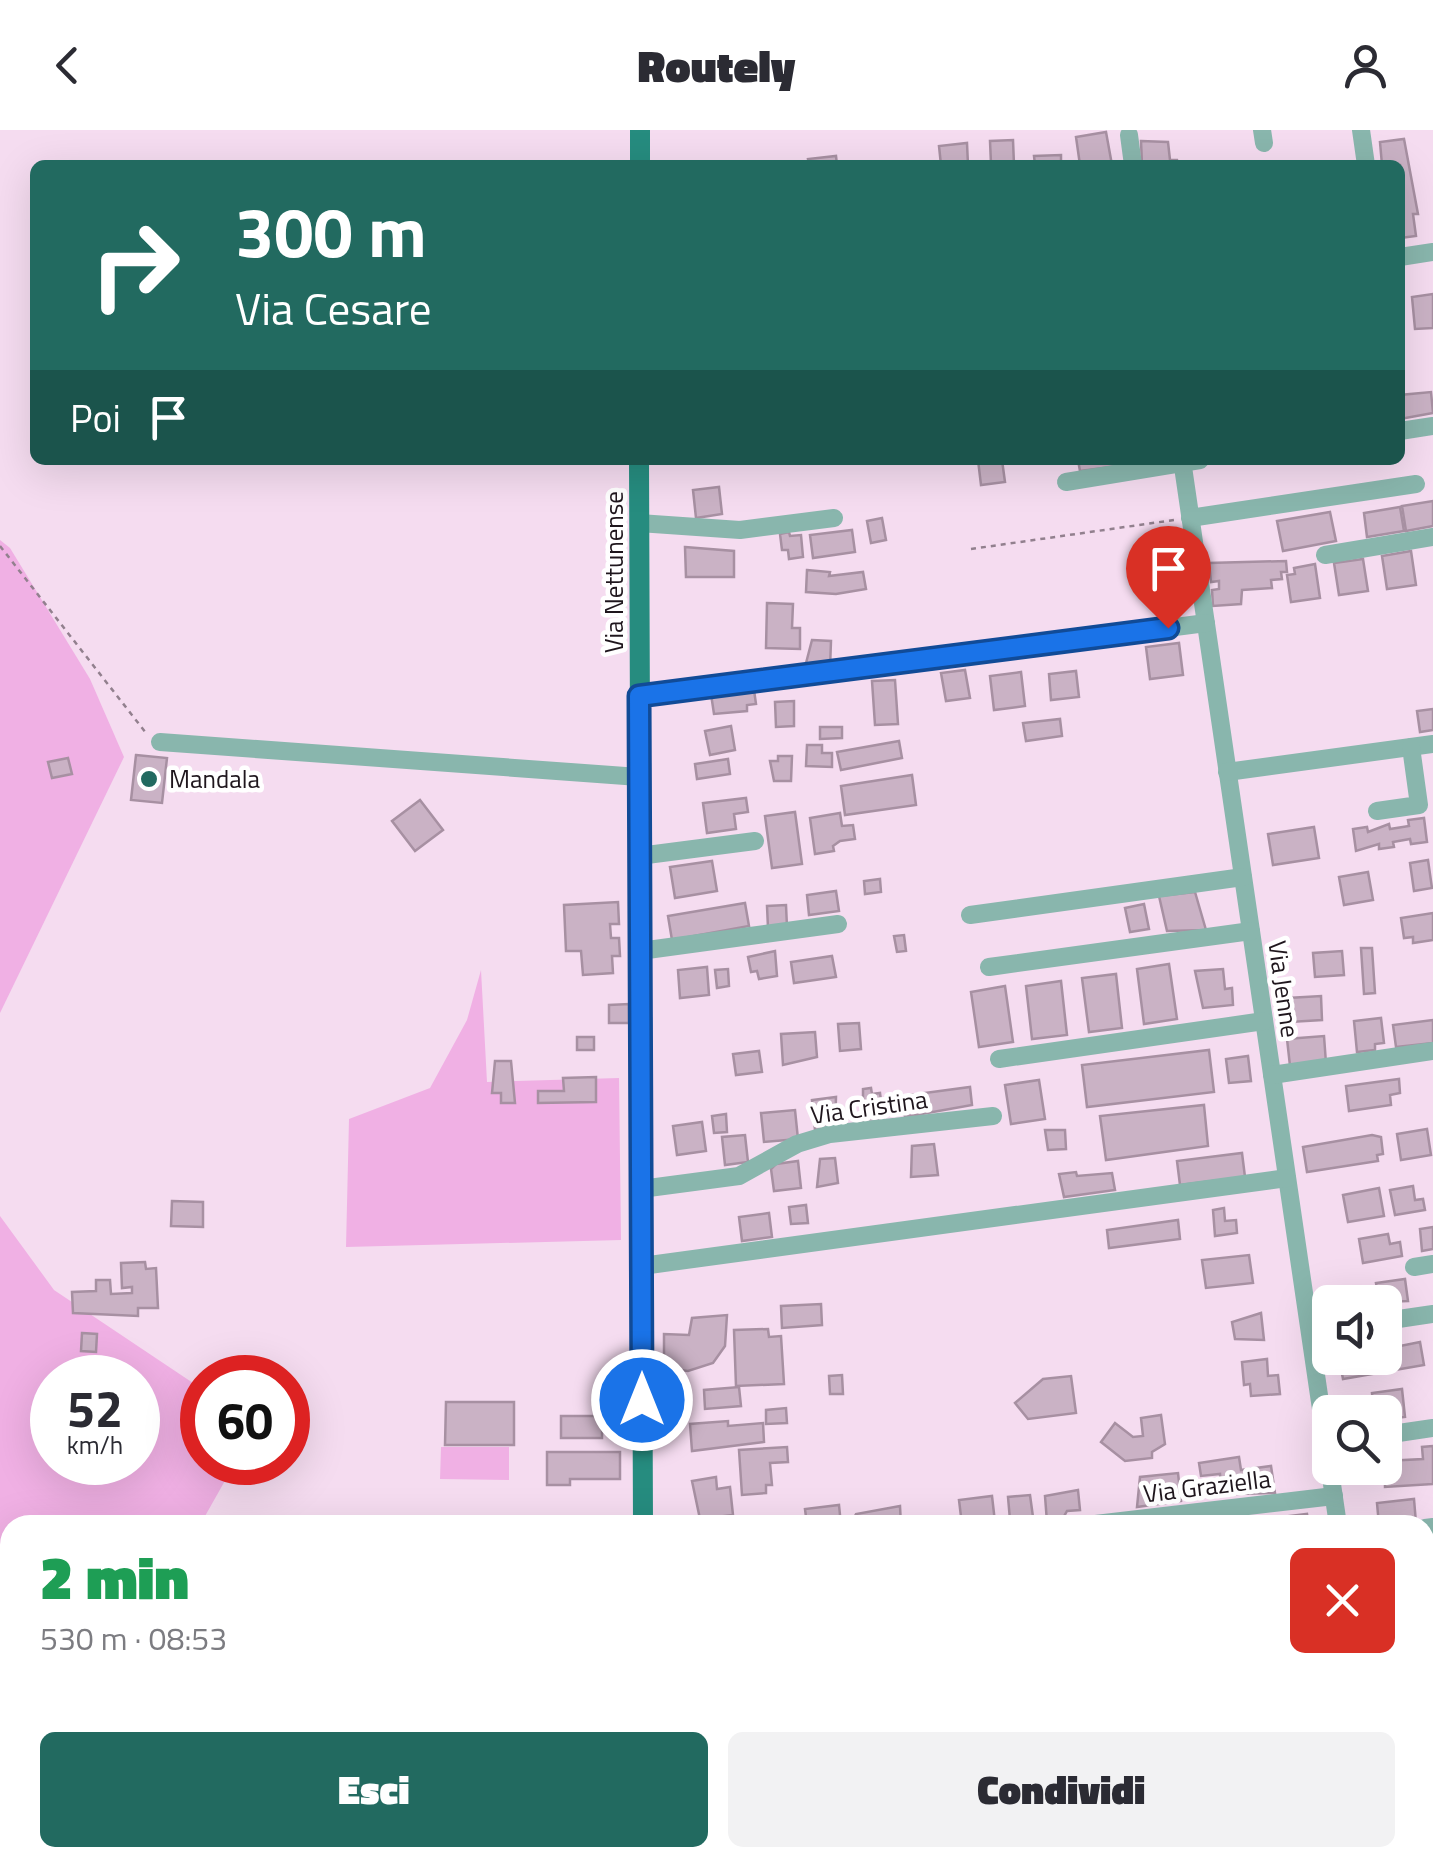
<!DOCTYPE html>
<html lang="it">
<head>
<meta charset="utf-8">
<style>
	:root { --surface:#fff; --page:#f2f2f3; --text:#2b2b33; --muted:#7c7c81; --accent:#226a60 }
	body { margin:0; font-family:"Titillium Web",sans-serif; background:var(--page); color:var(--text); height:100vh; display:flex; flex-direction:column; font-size:38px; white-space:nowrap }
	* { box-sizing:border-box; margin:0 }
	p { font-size:32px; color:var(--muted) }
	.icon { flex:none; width:55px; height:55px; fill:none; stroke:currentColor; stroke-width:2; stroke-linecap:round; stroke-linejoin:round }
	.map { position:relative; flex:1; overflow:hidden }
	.sheet { position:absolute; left:0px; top:1385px; width:1435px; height:352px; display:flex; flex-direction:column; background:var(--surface); border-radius:30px 30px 0 0; box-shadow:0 10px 40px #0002 }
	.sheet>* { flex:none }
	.top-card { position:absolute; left:30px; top:30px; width:1375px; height:305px; border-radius:15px; box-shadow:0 10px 40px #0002; background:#226a60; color:#fff; overflow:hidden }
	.fabs { position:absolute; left:1312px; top:1155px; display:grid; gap:20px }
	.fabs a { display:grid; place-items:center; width:90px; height:90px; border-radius:15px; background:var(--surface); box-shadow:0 10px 40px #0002; font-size:50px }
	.speed { position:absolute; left:30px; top:1225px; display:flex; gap:20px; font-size:50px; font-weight:700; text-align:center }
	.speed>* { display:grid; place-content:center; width:130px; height:130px; border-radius:50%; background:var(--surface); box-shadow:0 10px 40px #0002; line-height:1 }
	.speed small { font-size:25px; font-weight:400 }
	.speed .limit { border:15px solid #d22; background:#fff; color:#111 }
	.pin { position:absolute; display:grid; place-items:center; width:85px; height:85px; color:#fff; margin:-102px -42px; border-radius:50% 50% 50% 0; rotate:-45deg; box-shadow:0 0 10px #0007 }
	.pin .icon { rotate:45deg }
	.me { position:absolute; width:110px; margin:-55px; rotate:0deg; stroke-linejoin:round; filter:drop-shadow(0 0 8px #0008) }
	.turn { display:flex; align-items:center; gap:35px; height:210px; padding:0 40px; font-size:45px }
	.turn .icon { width:130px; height:130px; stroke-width:2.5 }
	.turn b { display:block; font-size:70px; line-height:85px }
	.then { display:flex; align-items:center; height:95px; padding:0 40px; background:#0003; gap:20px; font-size:38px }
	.round { display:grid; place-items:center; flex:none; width:105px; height:105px; border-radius:15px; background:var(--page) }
	.head { display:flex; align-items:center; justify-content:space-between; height:170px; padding:0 40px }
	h1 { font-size:60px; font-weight:800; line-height:75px; color:#1e9e55 }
	.cta { display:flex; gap:20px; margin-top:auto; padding:20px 40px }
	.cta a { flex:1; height:115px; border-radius:15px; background:var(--accent); color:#fff; font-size:40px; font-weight:800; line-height:115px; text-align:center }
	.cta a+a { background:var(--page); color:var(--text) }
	header { display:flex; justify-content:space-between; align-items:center; height:130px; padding:0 40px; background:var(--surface); font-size:45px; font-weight:800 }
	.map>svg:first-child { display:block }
</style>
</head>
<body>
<header><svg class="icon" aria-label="back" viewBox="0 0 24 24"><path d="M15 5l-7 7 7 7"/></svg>Routely<svg class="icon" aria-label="person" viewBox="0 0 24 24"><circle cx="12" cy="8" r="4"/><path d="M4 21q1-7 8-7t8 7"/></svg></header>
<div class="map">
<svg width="1433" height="1737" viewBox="0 0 1433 1737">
	<rect width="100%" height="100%" fill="#f5dcf0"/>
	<!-- green -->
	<g fill="#f0b0e4" fill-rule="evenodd">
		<path d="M0 410 10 418 90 549 124 627 0 883Z"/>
		<path d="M481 840 487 952 619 948 621 1110 346 1117 349 989 430 958 467 890Z"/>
		<path d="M0 1086 54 1160 202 1259V1332L235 1333 200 1395H10V1728H303V1737H0ZM52 1248H138V1332H52Z"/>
		<path d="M441 1317H509V1350L440 1349Z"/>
		<rect x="317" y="1728" width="312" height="9"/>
		<path d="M1236 1728H1374L1375 1737H1237Z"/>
	</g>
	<!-- water -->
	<path fill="#c683ba" d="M288 1280 309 1285 299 1325 288 1323Z"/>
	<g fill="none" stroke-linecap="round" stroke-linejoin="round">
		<!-- stream -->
		<path stroke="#c683ba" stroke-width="5" d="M0 1642 10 1644"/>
	</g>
	<!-- building -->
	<g fill="#cab2c5" stroke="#a790a2" stroke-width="2.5">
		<path d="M1106 2 1112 35H1080L1076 7Z"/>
		<path d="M1404 9 1418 84H1413L1416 106 1400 108V35H1382L1380 12Z"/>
		<path d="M1013 10 1014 35H987L991 34 990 11Z"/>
		<path d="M1141 11 1168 12 1170 30H1177L1178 35H1142Z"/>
		<path d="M967 13 968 35H941L939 16Z"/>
		<path d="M1061 25V35H1035L1034 26Z"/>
		<path d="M836 26 837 35H809L808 29Z"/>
		<path d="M1433 164V198L1415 199 1412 167Z"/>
		<path d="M1431 262 1433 283 1400 289V265Z"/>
		<path d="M978 330H1002L1005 352 981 355Z"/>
		<path d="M1078 330H1133L1134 334 1080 341Z"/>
		<path d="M719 357 722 384 696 388 693 360Z"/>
		<path d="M1433 371V396L1406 401 1402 376Z"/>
		<path d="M1400 377 1404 401 1367 407 1364 383Z"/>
		<path d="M1330 382 1336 411 1283 421 1277 391Z"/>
		<path d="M882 388 886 410 871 413 867 391Z"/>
		<path d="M852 400 855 422 813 428 810 405Z"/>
		<path d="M789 402 790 406 801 405 803 427 789 429 788 420H782L780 404Z"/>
		<path d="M685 417 734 421V447H686Z"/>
		<path d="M1411 421 1416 455 1387 459 1382 426Z"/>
		<path d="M1363 429 1368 461 1339 465 1334 433Z"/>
		<path d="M1286 431 1287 442H1281L1282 449 1271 450 1272 458 1242 460 1241 474 1213 476 1212 460 1219 459V451L1211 452 1209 433Z"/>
		<path d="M1315 434 1320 468 1291 472 1287 445 1295 444 1294 438Z"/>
		<path d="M807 440 830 442 829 446 863 442 866 459 836 464 806 462Z"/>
		<path d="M767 473 793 474 792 498H800V519L766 518Z"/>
		<path d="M812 510 831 511 830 538 805 537Z"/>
		<path d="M1179 513 1183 545 1150 549 1146 517Z"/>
		<path d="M965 540 970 568 946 571 941 543Z"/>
		<path d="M1076 541 1079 567 1051 570 1049 544Z"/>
		<path d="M1021 542 1025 576 994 580 990 546Z"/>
		<path d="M895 550 898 594 875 595 872 551Z"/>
		<path d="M754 560 756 574 747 575V581L714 584 711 564Z"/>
		<path d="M794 571V596L776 597 775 572Z"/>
		<path d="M1433 579V600L1420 602 1417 581Z"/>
		<path d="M1060 589 1062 606 1026 611 1023 593Z"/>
		<path d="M731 596 735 620 710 625 705 601Z"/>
		<path d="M820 597H842V608L820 609Z"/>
		<path d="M899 611 902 628 841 640 837 622Z"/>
		<path d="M807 615H822V623H832V637L806 636Z"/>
		<path d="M136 625 167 628 162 673 131 670Z"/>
		<path d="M778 626H792L791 651H774L770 631H778Z"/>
		<path d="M68 628 72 644 52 648 48 632Z"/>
		<path d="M728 629 730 644 697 649 695 634Z"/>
		<path d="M912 645 916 675 845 685 841 656Z"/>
		<path d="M746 668 748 682 734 684 736 699 707 703 703 673Z"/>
		<path d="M420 670 443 700 415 721 392 691Z"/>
		<path d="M795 682 802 734 772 738 765 686Z"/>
		<path d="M840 683 842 696 853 695 855 709 840 711 833 716 834 721 815 724 810 688Z"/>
		<path d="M1424 688 1427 712 1411 714 1410 709 1393 712 1394 717 1379 719V714L1356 721 1353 699 1367 697 1368 702 1389 694 1390 699 1409 696 1408 690Z"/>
		<path d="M1314 697 1319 728 1273 735 1268 704Z"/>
		<path d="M1428 730 1432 758 1414 761 1410 733Z"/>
		<path d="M712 731 717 761 675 768 670 737Z"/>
		<path d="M1368 742 1373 770 1344 775 1339 747Z"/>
		<path d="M880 749 881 762 865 764 864 751Z"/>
		<path d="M836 761 839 781 809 785 807 765Z"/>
		<path d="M1195 762 1206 800 1167 801 1159 766Z"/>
		<path d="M618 772 619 794H610L611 808H619L620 826H612L613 843 583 845 581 821H566L564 775Z"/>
		<path d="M745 773 749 796 672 810 668 786Z"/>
		<path d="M1144 774 1149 799 1130 802 1125 778Z"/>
		<path d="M786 775 787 797 768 798 767 776Z"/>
		<path d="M1433 783V810L1413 813V807L1404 808 1401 788Z"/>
		<path d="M904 805 906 821 897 822 894 806Z"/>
		<path d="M1361 818H1372L1375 863 1364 864Z"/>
		<path d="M775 821 777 846 759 849 757 841 751 842 748 827Z"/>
		<path d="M1342 821 1344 845 1315 847 1313 823Z"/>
		<path d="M832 826 836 847 794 853 791 832Z"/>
		<path d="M1169 834 1177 889 1144 894 1137 839Z"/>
		<path d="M707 837 709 865 680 868 678 840Z"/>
		<path d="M728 839 729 856 717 858 715 840Z"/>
		<path d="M1223 839 1225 859 1232 858 1233 875 1203 878 1195 841Z"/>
		<path d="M1116 844 1122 898 1089 902 1082 848Z"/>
		<path d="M1061 851 1067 905 1032 909 1026 856Z"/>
		<path d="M1005 856 1013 912 979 917 971 862Z"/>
		<path d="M1321 866 1322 890 1290 892 1288 868Z"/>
		<path d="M629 874V893H609V875Z"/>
		<path d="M1381 888 1384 913 1375 914V920L1357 922 1354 891Z"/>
		<path d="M1433 890V913L1396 917 1393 895Z"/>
		<path d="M859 893 861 919 840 921 838 894Z"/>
		<path d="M815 902 817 927 783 935 781 904Z"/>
		<path d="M1324 906 1326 933 1290 936 1287 909Z"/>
		<rect x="577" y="907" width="17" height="13"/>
		<path d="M1209 920 1214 962 1087 977 1082 935Z"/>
		<path d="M759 921 762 942 736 945 733 924Z"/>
		<path d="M1248 926 1251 951 1229 953 1226 929Z"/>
		<path d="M495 931H511L515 973H501V963H492Z"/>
		<path d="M596 947V972L538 973V961H564L563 948Z"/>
		<path d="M1399 949 1400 963 1390 965 1391 975 1349 981 1346 956Z"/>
		<path d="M1039 950 1045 989 1011 994 1005 955Z"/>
		<path d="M970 957 972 975 905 987 902 966Z"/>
		<path d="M871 958 872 964 880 963 884 995 863 994V959Z"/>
		<path d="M836 967 835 997 815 1000 812 970Z"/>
		<path d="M1204 975 1208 1016 1106 1030 1100 986Z"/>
		<path d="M795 980 798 1009 764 1012 761 983Z"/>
		<path d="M726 984 727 1002 714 1003 712 986Z"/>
		<path d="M702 992 706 1021 677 1025 673 996Z"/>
		<path d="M1427 999 1431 1025 1401 1030 1397 1004Z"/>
		<path d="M1045 1000H1065L1066 1019 1048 1020Z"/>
		<path d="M745 1005 748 1032 725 1035 722 1007Z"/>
		<path d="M1372 1005 1381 1007 1383 1024 1377 1025 1378 1031 1307 1042 1303 1017Z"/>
		<path d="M934 1014 938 1045 911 1047 912 1016Z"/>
		<path d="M1242 1023 1245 1047 1180 1055 1177 1031Z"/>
		<path d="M835 1028 838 1053 817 1057 820 1029Z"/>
		<path d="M798 1031 801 1058 774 1061 771 1039 776 1034Z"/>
		<path d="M1076 1042 1077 1046 1112 1043 1115 1060 1064 1067 1059 1044Z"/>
		<path d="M1413 1056 1415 1070 1423 1069 1425 1080 1395 1085 1390 1060Z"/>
		<path d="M1379 1058 1384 1086 1348 1092 1343 1065Z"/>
		<path d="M172 1071 203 1072V1097L171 1096Z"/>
		<path d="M806 1075 808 1093 791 1094 789 1077Z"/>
		<path d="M1224 1078 1225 1091 1236 1090 1237 1103 1215 1106 1213 1080Z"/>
		<path d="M769 1083 772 1107 742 1111 739 1087Z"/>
		<path d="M1178 1090 1180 1109 1109 1118 1107 1100Z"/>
		<path d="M1433 1097V1119L1422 1121 1420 1099Z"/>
		<path d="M1388 1104 1390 1114 1400 1112 1402 1126 1363 1133 1359 1109Z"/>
		<path d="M1249 1125 1253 1153 1206 1158 1202 1130Z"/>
		<path d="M145 1132 146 1139 156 1138 158 1178H138V1186L73 1183 72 1162 96 1161V1150H110L111 1164 132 1163V1157L122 1158 121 1133Z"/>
		<path d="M1405 1149 1408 1171 1379 1172 1376 1153Z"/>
		<path d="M1370 1162 1372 1172H1340L1339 1167Z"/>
		<path d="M821 1174 822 1195 782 1198 781 1176Z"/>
		<path d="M1261 1183 1264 1210 1235 1209 1232 1192Z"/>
		<path d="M727 1185 725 1216 713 1233 688 1241 664 1238V1204L689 1205 692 1188Z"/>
		<path d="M768 1199 769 1207 781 1206 784 1254 736 1256 734 1200Z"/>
		<path d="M82 1203 97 1204 96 1222 81 1221Z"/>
		<path d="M1420 1212 1424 1235 1343 1249 1339 1228H1385V1219Z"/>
		<path d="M1267 1229 1268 1246 1278 1245 1280 1264 1251 1266 1250 1254 1244 1255 1242 1232Z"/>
		<path d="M842 1245 843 1264H830L829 1246Z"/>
		<path d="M1071 1246 1076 1283 1028 1289 1015 1273 1043 1249Z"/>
		<path d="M739 1257 741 1276 705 1279 704 1260Z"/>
		<path d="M1402 1259 1405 1287 1385 1289V1282H1374L1372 1263Z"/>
		<path d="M446 1272H514V1315H445Z"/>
		<path d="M786 1278 787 1293 766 1294V1280Z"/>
		<path d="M1161 1285 1165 1314 1152 1322V1328L1125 1331 1101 1312 1115 1293 1133 1307 1143 1306 1141 1288Z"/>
		<rect x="561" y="1286" width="41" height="22"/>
		<path d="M728 1291V1296L763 1293 764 1312 692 1321 690 1294Z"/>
		<path d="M1433 1316V1354L1385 1357V1331L1423 1329 1422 1317Z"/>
		<path d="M787 1317 788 1332 770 1333 772 1355H766V1363L742 1365 739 1320Z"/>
		<path d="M547 1322H620V1349H570V1355H547Z"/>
		<path d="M1239 1327 1241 1340 1271 1336 1275 1363 1237 1364 1235 1355 1221 1357 1220 1344 1201 1346 1199 1333Z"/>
		<path d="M1178 1343 1181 1371 1137 1377 1140 1347Z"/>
		<path d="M716 1347 717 1359 730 1357 733 1385 700 1389 692 1351Z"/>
		<path d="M1078 1360 1080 1380 1067 1381 1062 1390 1047 1392 1045 1366Z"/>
		<path d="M1030 1365 1033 1387 1010 1390 1008 1367Z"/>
		<path d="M992 1366 995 1392 962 1395 959 1370Z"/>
		<path d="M1414 1369 1416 1393 1379 1395 1377 1373Z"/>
		<path d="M839 1375 841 1395H795L794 1389 806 1387 805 1379Z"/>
		<path d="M900 1376 901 1395H850L856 1384Z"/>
		<path d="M1307 1384 1309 1395H1274L1273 1388Z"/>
		<path d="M1432 1515 1433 1541 1425 1542V1516Z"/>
		<path d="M1433 1682V1708L1425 1709V1683Z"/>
		<rect x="679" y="1728" width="24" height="9"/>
		<path d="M744 1728H780L781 1737H745Z"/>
		<path d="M827 1728H868V1730L828 1734Z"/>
	</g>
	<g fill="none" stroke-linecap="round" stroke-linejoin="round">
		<!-- path -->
		<g stroke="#92808e" stroke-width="2.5" stroke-dasharray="5 5" stroke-linecap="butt">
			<path d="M0 416 146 603"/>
			<path d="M971 419 1174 390"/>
		</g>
		<!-- minor -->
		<g stroke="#89b6ad" stroke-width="18">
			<path d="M1262 0 1264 13"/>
			<path d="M1361 0 1366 35"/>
			<path d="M1129 5 1133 35"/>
			<path d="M1400 127 1433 122"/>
			<path d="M1400 301 1433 296"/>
			<path d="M1182 330 1338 1395"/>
			<path d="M1066 352 1200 330"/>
			<path d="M1190 388 1416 354"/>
			<path d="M639 393 740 400 834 388"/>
			<path d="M1325 425 1433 407"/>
			<path d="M639 567 1206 493"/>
			<path d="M160 612 639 647"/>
			<path d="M1227 642 1433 614"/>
			<path d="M1377 681 1419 675 1411 617"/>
			<path d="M639 726 755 711"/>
			<path d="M970 785 1243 747"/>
			<path d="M640 821 838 794"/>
			<path d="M989 837 1251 801"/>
			<path d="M999 929 1264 891"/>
			<path d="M1272 945 1433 921"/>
			<path d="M641 1059 739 1046 797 1014 830 1004 993 986"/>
			<path d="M642 1136 1287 1048"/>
			<path d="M1414 1137 1433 1134"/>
			<path d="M1385 1191 1433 1184"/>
			<path d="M1385 1305 1433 1298"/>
			<path d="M1087 1395 1334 1366"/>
			<path d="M1425 1398 1433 1397"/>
			<path d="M1425 1438 1433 1437"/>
			<path d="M1425 1550 1433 1549"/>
			<path d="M1425 1666 1433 1664"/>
			<path d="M1387 1728 1388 1737"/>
		</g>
		<!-- major -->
		<g stroke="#268c7f" stroke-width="20">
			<path d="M640 35V0"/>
			<path d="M639 330 643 1395"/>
			<path d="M646 1728V1737"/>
		</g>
	</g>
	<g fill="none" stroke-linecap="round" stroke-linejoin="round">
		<defs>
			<path id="route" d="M642 1270 639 566 1168 498"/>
		</defs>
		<!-- route casing -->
		<use href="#route" stroke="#114b97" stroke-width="25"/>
		<!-- route -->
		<use href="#route" stroke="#1a73e8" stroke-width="18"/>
	</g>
	<!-- markers -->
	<circle fill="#226a60" stroke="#fff" stroke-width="4" cx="149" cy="649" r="10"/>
	<g text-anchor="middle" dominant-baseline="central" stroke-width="9" stroke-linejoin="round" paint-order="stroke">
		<!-- street labels -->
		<g font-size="25" fill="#1f161d" stroke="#fff">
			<text transform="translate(614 442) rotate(-90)">Via Nettunense</text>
			<text transform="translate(1284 859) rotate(82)">Via Jenne</text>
			<text transform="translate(869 977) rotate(-8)">Via Cristina</text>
			<text transform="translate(1207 1356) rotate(-7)">Via Graziella</text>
		</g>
		<!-- poi labels -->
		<g font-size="25" fill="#1f161d" stroke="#fff" text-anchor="start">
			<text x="169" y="649">Mandala</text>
		</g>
	</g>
</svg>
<div class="fabs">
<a><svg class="icon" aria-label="sound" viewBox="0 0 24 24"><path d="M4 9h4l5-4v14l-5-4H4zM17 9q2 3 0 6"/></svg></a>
<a><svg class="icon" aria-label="search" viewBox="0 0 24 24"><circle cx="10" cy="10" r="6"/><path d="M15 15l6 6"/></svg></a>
</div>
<div class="speed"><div>52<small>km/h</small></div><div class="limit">60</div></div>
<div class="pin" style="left:1168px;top:498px;background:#d93025"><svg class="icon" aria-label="arrive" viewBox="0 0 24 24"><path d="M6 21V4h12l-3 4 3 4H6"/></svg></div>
<svg class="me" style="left:642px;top:1270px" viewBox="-20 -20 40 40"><circle r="17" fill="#1a73e8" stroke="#fff" stroke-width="3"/><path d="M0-11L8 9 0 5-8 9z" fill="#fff"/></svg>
<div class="top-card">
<div class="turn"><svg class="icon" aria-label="right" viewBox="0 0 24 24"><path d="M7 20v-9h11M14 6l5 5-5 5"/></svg><div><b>300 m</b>Via Cesare</div></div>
<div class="then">Poi<svg class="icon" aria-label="arrive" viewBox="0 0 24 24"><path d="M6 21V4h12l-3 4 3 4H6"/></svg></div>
</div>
<section class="sheet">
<div class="head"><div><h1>2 min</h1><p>530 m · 08:53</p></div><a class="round" style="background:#d93025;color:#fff"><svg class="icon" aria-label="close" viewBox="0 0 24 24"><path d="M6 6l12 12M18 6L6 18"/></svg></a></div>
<div class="cta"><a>Esci</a><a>Condividi</a></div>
</section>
</div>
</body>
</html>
